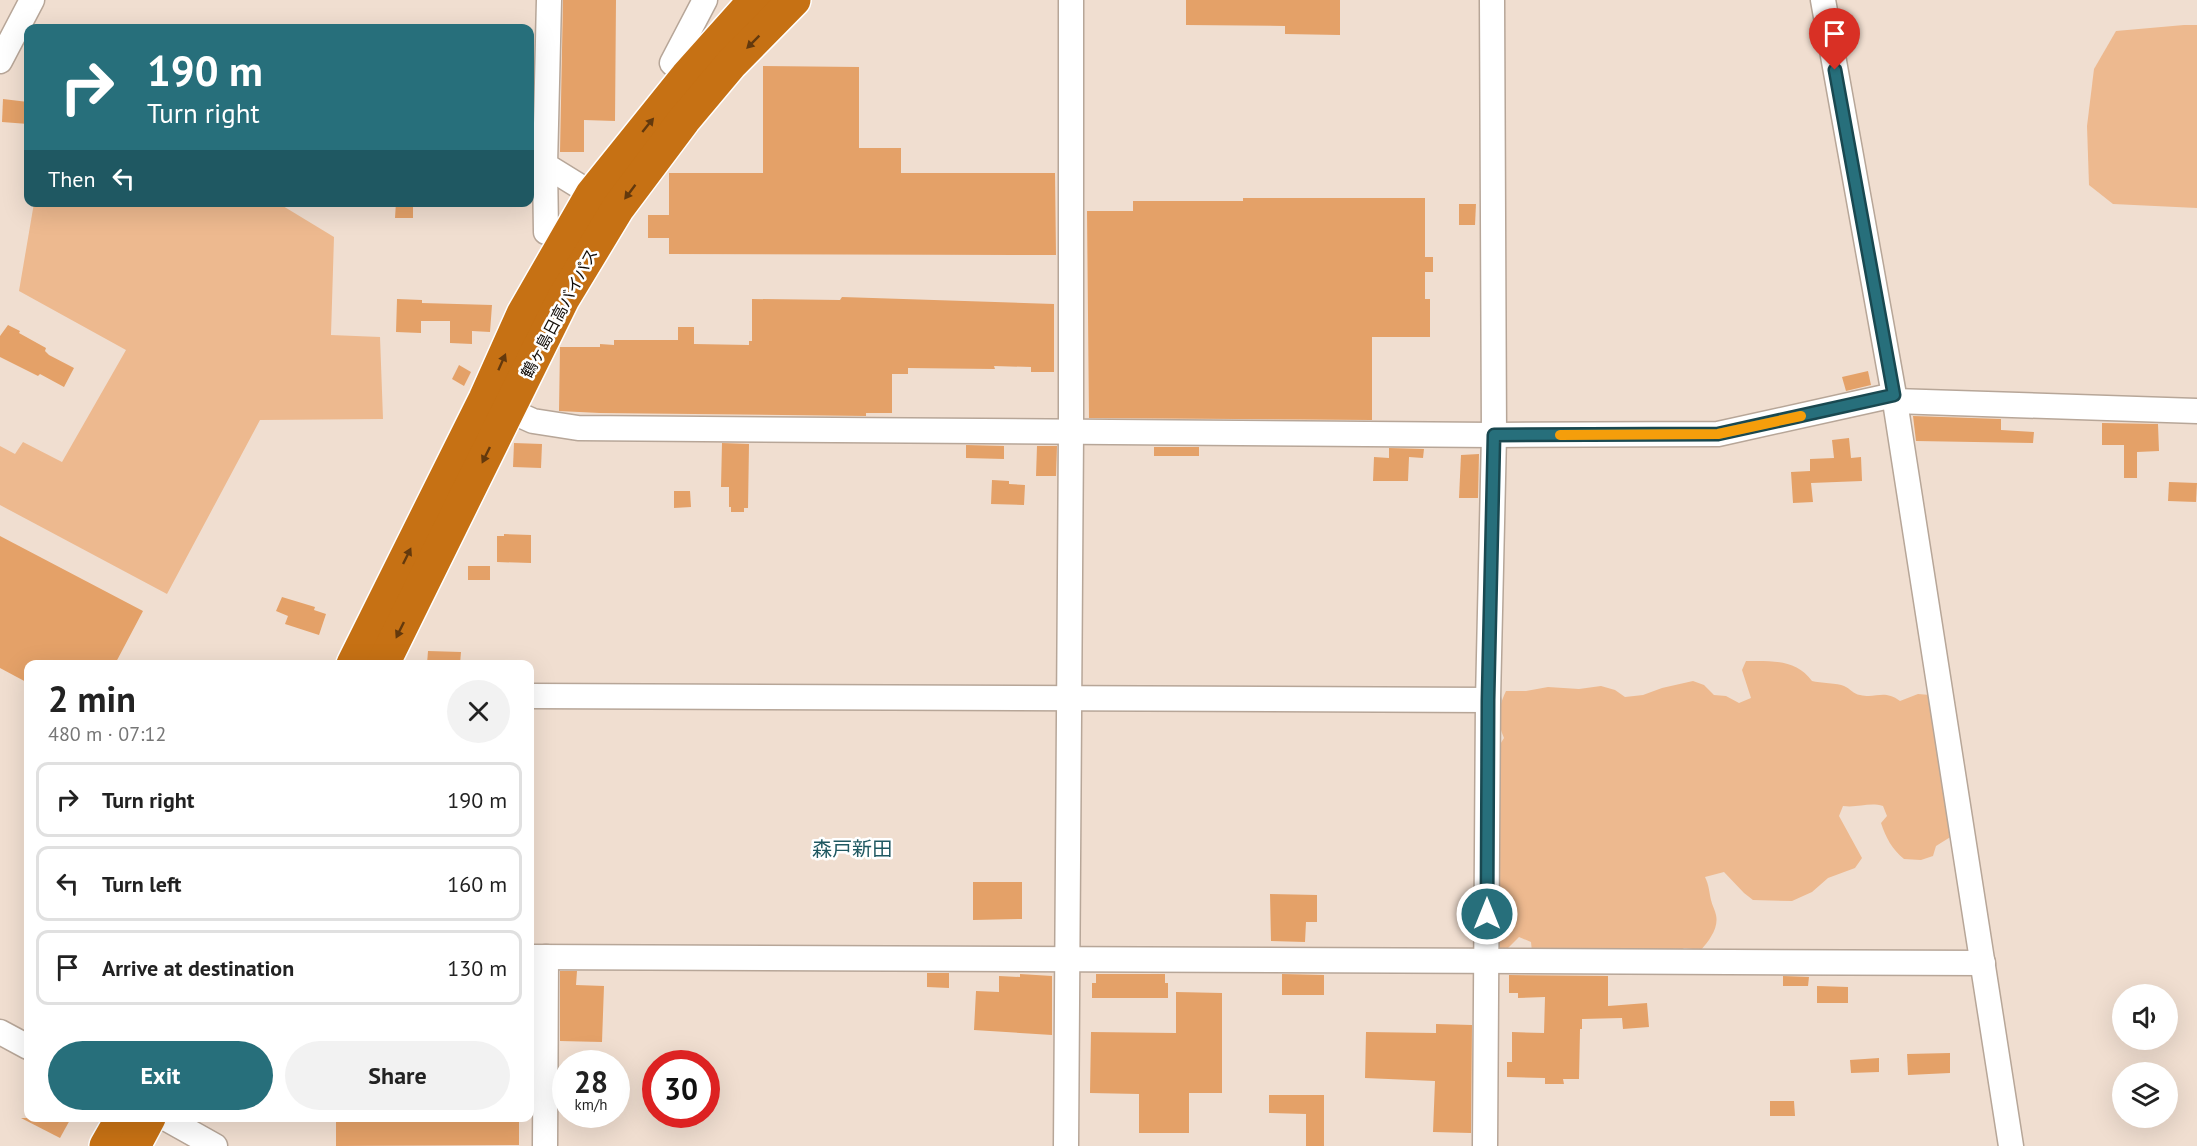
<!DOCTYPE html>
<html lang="en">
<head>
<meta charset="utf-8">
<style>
	:root { --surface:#fff; --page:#f2f2f2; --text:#222; --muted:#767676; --line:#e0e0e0; --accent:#276f7b }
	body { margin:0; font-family:"PT Sans","Noto Sans JP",sans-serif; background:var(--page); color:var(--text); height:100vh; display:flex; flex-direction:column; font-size:22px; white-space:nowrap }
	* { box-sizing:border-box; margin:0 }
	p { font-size:20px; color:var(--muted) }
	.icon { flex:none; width:33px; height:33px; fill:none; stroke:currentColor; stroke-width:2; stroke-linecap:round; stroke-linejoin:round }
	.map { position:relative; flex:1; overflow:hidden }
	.panel { position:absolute; left:24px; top:660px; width:510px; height:462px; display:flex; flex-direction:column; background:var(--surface); border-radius:12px; box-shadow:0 6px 24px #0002 }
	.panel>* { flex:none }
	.top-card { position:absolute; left:24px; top:24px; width:510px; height:183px; border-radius:12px; box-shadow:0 6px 24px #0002; background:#276f7b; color:#fff; overflow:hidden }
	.tools { position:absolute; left:2112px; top:984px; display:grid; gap:12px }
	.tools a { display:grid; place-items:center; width:66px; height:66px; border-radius:50%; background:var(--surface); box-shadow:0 6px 24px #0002; font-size:30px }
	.speed { position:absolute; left:552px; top:1050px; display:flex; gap:12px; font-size:30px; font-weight:700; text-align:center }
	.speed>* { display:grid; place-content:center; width:78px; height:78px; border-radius:50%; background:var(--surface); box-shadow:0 6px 24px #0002; line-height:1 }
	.speed small { font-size:15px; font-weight:400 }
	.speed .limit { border:9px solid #d22; background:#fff; color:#111 }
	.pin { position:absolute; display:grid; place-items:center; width:51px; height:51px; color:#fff; margin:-62px -26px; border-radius:50% 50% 50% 0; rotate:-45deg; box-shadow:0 0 6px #0007 }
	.pin .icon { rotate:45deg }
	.me { position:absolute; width:66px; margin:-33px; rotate:0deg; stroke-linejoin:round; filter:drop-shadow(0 0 4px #0008) }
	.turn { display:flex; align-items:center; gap:21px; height:126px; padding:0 24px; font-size:27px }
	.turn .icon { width:78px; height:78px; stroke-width:2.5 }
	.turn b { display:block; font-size:42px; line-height:51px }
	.then { display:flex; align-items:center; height:57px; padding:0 24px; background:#0003; gap:12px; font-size:22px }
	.round { display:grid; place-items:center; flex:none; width:63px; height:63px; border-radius:32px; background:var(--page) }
	.summary { display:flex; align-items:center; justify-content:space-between; height:102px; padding:0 24px }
	h1 { font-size:36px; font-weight:600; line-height:45px }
	.cta { display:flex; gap:12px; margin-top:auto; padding:12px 24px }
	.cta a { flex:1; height:69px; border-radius:36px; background:var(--accent); color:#fff; font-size:24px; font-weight:600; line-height:69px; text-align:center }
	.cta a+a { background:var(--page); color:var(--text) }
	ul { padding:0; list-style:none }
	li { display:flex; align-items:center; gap:18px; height:75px; margin:0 12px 9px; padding:0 12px; border:3px solid var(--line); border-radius:12px }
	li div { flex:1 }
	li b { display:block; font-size:22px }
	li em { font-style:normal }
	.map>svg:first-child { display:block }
</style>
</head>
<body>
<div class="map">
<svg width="2197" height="1146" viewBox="0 0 2197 1146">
	<rect width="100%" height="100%" fill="#f0ded0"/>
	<!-- green -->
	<g fill="#edb98f">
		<path d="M2184 25H2197V208L2113 204 2089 185 2087 126 2094 69 2116 31Z"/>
		<path d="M34 203H278L334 237 331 335 380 337 383 419 260 420 167 594 0 505V446L15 454 23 442 62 462 126 350 19 291Z"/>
		<path d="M1746 661C1771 661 1796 659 1812 681 1820 683 1838 683 1844 686 1851 689 1853 694 1860 695 1877 699 1883 689 1900 701L1918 694 1930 695 1952 836 1936 846 1933 856 1921 860 1904 859C1892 849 1886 838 1881 823L1887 816 1883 806C1869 802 1858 808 1843 806L1839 816 1862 858 1855 868 1828 878 1812 892 1792 901 1753 900 1744 893 1724 872 1705 877C1709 885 1709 891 1711 900 1712 905 1715 910 1716 915 1719 928 1709 941 1701 950L1684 948 1677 953 1622 949 1610 957 1532 952 1531 942 1519 937 1508 948 1500 949 1494 942 1499 746 1504 738C1496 720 1498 708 1506 691H1526L1548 687 1579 689 1601 686 1615 690 1625 697 1643 695 1662 688 1693 681 1704 685 1714 695 1726 696 1739 703 1751 698 1742 670Z"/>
	</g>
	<!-- building -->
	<g fill="#e4a168">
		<path d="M563 0H616L615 121 584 120V152H560Z"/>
		<path d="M1186 0H1340V35L1285 34V26L1186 25Z"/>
		<path d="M763 66 859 67V148H901V173H1055L1056 255 669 254V238H648V215H669V173H763Z"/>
		<path d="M3 99 28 102V124L2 122Z"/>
		<path d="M1243 198H1425V257H1433V272H1425V299H1430V337H1372V420L1089 418 1087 211H1133V201H1243Z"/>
		<path d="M396 202H413V218H395Z"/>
		<path d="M1459 204H1476L1475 225H1459Z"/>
		<path d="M842 297 1054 304V372H1031V367L994 366 995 369 908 368V374H892V413H866V416L600 413 559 411 560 347H600V344L614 345V340H678V327H694V344L749 345V341H752V299L840 300Z"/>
		<path d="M397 299 422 300V303L492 305 490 332 472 331V344L450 343V321H421V333L396 332Z"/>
		<path d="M8 325 20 331 19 333 46 348 45 351 49 355 74 368 64 387 40 374 38 376 0 357V336Z"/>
		<path d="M459 365 471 372 464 386 452 379Z"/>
		<path d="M1868 371 1871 385 1846 391 1842 377Z"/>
		<path d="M1913 416 2001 419V430L2034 432 2033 443 1916 441Z"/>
		<path d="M2102 423 2158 424 2159 451 2137 452V478H2124V445H2102Z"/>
		<path d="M1849 438 1851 458 1861 457 1862 481 1811 483 1813 502 1793 503 1791 472 1810 471V459L1834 458 1832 440Z"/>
		<path d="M514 443 542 444 541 468 513 467Z"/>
		<path d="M722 443 749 444 748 508H744V512H731V507H729V487H721Z"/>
		<path d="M966 445 1004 446V459L966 458Z"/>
		<path d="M1037 446H1057L1056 476H1036Z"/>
		<rect x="1154" y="447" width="45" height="9"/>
		<path d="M1389 448 1424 449 1423 458 1409 457 1408 481H1373L1374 457 1389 458Z"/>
		<path d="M1479 454 1478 498H1459L1461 455Z"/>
		<path d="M992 480 1009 481V484L1025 485 1024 505 991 504Z"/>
		<path d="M2169 482 2197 483 2196 502 2168 501Z"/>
		<path d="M674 491H690L691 507 674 508Z"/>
		<path d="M504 534 531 535V563L497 562V536H504Z"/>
		<path d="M0 536 143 611 115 664H28V683L0 668Z"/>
		<rect x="468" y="566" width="22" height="14"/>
		<path d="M282 597 315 607 314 610 326 614 319 635 285 624 288 616 276 611Z"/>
		<path d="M428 651 461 652 460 664H427Z"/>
		<path d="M973 882H1022V919L973 920Z"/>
		<path d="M1270 894 1317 895V922H1306L1305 942 1271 941Z"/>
		<path d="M560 971H577L576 985 604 986 602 1042 560 1041Z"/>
		<path d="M927 973H949V988L927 987Z"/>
		<path d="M1020 974 1052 976V1035L974 1030 976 991 999 992V976L1020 977Z"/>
		<path d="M1096 974H1165V983H1168V998H1092V983H1096Z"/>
		<path d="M1282 974 1324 975V995H1282Z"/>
		<path d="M1509 975 1608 976V1006L1647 1003 1649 1027 1623 1029 1622 1018 1582 1019V1029H1580L1579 1079H1563L1564 1084H1545V1078L1507 1077V1062H1512V1032L1544 1033 1545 997 1518 998V993H1509Z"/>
		<path d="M1783 976 1809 977 1808 986H1783Z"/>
		<path d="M1817 986 1848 987V1003H1817Z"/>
		<path d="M1176 992 1222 993V1093H1189V1133H1139V1094L1090 1093 1091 1032 1176 1033Z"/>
		<path d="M1436 1024 1472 1025 1471 1133 1433 1132 1435 1081 1365 1078 1366 1032 1436 1033Z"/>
		<path d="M1950 1053V1073L1908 1075 1907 1054Z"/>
		<path d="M1879 1058V1072L1851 1073 1850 1060Z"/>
		<path d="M1269 1095H1324V1146H1306V1114L1269 1113Z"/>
		<path d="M1770 1101H1794L1795 1116H1770Z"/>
		<path d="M21 1118H71L60 1138Z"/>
		<path d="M336 1118H519V1145L336 1146Z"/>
	</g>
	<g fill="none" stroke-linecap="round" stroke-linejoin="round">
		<defs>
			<g id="minor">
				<path d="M549 0 545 165 592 194"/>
				<path d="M1823 0 1894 395 2011 1146"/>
				<path d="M0 61 32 0"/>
				<path d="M687 76 672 63 705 0"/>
				<path d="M532 165H545L546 232"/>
				<path d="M1894 401 2197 411"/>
				<path d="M495 404 533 421 578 428 1494 435 1718 434 1894 395"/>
				<path d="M530 696 1488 700"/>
				<path d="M530 957 1983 963"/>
				<path d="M0 1032 28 1047"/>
				<path d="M165 1118 215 1146"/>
				<path d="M545 1146 546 957"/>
				<path d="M1066 1146 1071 432V0"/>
				<path d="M1485 1146 1488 700 1494 435 1492 0"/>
			</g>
			<g id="highway">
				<path d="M353 664 485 399 523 314 592 194 687 76 755 0"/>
				<path d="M383 664 563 299 618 208 684 120 731 64 794 0"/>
				<path d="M106 1146 122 1118"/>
				<path d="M134 1146 149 1118"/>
			</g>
		</defs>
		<!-- minor casing -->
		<use href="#minor" stroke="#b7a698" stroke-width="27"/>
		<!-- highway casing -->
		<use href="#highway" stroke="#fff" stroke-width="36"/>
		<!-- minor -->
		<use href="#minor" stroke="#fff" stroke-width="24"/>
		<!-- highway -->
		<use href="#highway" stroke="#c67114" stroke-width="33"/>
	</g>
	<!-- one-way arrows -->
	<defs><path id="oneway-solid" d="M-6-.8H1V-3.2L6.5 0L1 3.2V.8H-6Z" transform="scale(1.5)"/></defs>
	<g fill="#63390d">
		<use href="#oneway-solid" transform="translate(753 42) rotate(135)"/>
		<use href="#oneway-solid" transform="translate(648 125) rotate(-51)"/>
		<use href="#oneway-solid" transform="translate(630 192) rotate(127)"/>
		<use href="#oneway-solid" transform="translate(502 362) rotate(-66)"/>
		<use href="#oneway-solid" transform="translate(486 455) rotate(116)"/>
		<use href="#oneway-solid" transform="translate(407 556) rotate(-64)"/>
		<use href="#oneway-solid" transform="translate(400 630) rotate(116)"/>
	</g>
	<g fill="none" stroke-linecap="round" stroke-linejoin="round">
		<defs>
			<path id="route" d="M1487 914 1488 700 1494 435 1718 434 1894 395 1835 70"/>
		</defs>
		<!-- route casing -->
		<use href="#route" stroke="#194850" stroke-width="15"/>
		<!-- route -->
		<use href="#route" stroke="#276f7b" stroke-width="10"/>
		<!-- slow -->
		<path stroke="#f59e0b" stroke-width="10" d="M1560 435 1718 434 1801 416"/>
	</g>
	<g text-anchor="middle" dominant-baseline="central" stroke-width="5" stroke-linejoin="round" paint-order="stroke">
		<!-- street labels -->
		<g font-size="16" fill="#120c07" stroke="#fff">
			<text transform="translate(559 313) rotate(-62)">鶴ヶ島日高バイパス</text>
		</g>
		<!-- quarter labels -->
		<g font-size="20" fill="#1f5861" stroke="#fff">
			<text x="852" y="849">森戸新田</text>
		</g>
	</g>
</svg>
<div class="tools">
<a><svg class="icon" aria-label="sound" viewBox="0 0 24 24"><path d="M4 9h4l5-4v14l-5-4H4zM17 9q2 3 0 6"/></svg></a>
<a><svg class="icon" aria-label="layers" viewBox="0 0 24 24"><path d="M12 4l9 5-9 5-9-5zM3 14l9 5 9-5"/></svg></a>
</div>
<div class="speed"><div>28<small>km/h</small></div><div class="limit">30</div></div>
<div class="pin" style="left:1835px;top:70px;background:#d93025"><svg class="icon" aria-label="arrive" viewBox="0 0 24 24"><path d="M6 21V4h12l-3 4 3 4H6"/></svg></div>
<svg class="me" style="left:1487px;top:914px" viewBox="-20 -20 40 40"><circle r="17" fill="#276f7b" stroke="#fff" stroke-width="3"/><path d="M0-11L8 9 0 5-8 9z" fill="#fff"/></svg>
<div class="top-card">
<div class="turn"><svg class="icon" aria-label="right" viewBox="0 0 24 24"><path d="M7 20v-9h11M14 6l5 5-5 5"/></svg><div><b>190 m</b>Turn right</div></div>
<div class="then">Then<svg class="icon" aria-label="left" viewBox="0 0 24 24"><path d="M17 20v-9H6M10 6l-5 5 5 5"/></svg></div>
</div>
<section class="panel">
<div class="summary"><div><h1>2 min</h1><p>480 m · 07:12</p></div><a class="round"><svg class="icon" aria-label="close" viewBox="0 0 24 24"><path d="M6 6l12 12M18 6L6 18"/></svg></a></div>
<ul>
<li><svg class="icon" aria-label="right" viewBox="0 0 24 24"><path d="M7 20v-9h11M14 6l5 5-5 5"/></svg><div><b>Turn right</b></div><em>190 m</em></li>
<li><svg class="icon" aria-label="left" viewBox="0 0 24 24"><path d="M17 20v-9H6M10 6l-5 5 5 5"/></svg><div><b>Turn left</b></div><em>160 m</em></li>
<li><svg class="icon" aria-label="arrive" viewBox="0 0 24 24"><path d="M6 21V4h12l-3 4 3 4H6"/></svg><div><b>Arrive at destination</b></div><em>130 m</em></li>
</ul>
<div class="cta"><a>Exit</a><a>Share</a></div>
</section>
</div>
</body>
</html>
